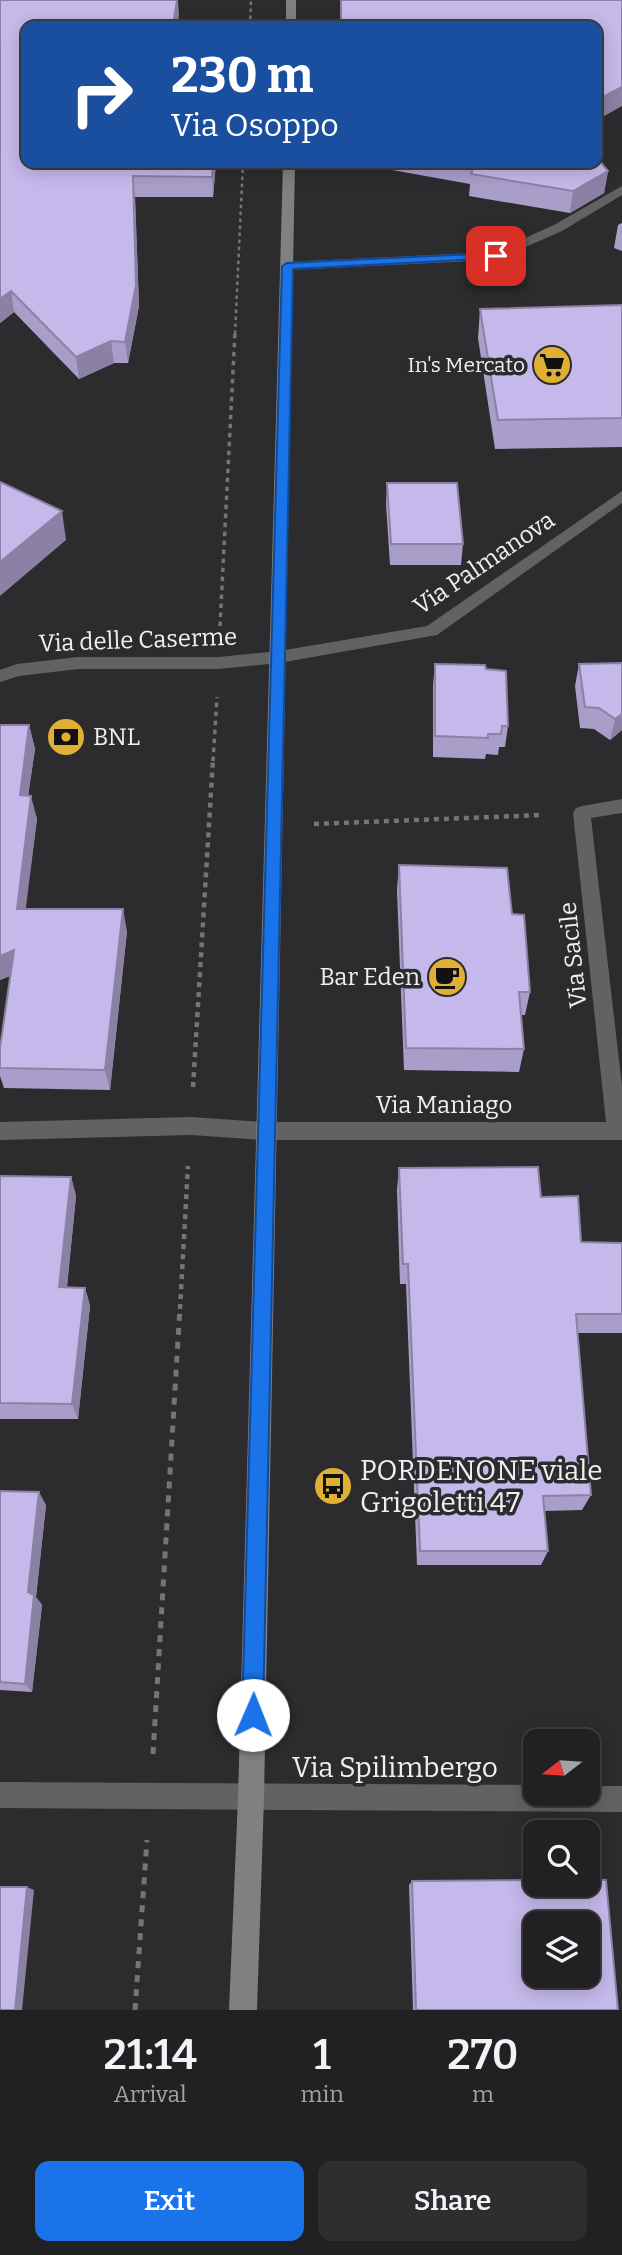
<!DOCTYPE html>
<html lang="en">
<head>
<meta charset="utf-8">
<style>
	:root { --surface:#212123; --page:#2d2e30; --text:#f1f3f6; --muted:#a2a3a6; --line:#3e3e41; --accent:#1a73e8 }
	body { margin:0; font-family:Bitter,serif; background:var(--page); color:var(--text); height:100vh; display:flex; flex-direction:column; font-size:26px; white-space:nowrap }
	* { box-sizing:border-box; margin:0 }
	p { font-size:23px; color:var(--muted) }
	.icon { flex:none; width:38px; height:38px; fill:none; stroke:currentColor; stroke-width:2; stroke-linecap:round; stroke-linejoin:round }
	.map { position:relative; height:2010px; overflow:hidden }
	.side { display:flex; flex-direction:column; background:var(--surface); flex:1 }
	.side>* { flex:none }
	.top-card { position:absolute; left:21px; top:21px; width:581px; height:147px; border-radius:14px; box-shadow:0 4px 18px #0003,0 0 0 2px var(--line); background:#1a4fa0; color:#fff; overflow:hidden }
	.needle { width:46px; rotate:253deg }
	.tools { position:absolute; left:523px; top:1729px; display:grid; gap:14px }
	.tools a { display:grid; place-items:center; width:77px; height:77px; border-radius:14px; background:var(--surface); box-shadow:0 4px 18px #0003,0 0 0 2px var(--line); font-size:35px }
	.pin { position:absolute; display:grid; place-items:center; width:60px; height:60px; color:#fff; margin:-30px; border-radius:14px; box-shadow:0 4px 10px #0006 }
	.me { position:absolute; width:77px; margin:-38px; rotate:1deg; stroke-linejoin:round; filter:drop-shadow(0 0 5px #0008) }
	.turn { display:flex; align-items:center; gap:24px; height:147px; padding:0 35px; font-size:32px }
	.turn .icon { width:91px; height:91px; stroke-width:2.5 }
	.turn b { display:block; font-size:49px; line-height:60px }
	.eta { display:flex; justify-content:space-evenly; align-items:center; height:119px; text-align:center }
	.eta b { font-size:42px; font-weight:600; line-height:49px }
	.action { display:flex; gap:14px; margin-top:auto; padding:14px 35px }
	.action a { flex:1; height:80px; border-radius:14px; background:var(--accent); color:#fff; font-size:28px; font-weight:600; line-height:80px; text-align:center }
	.action a+a { background:var(--page); color:var(--text) }
	.map>svg:first-child { display:block }
</style>
</head>
<body>
<div class="map">
<svg width="622" height="2010" viewBox="0 0 622 2010">
	<rect width="100%" height="100%" fill="#2c2c2f"/>
	<g fill="none" stroke-linecap="round" stroke-linejoin="round">
		<!-- path-far3 -->
		<g stroke="#757477" stroke-width="2.5" stroke-dasharray="3.5 3.5" stroke-linecap="butt">
			<path d="M250 26 251 0"/>
			<path d="M235 334 243 163"/>
		</g>
		<!-- path-far2 -->
		<g stroke="#757477" stroke-width="3.5" stroke-dasharray="4.5 4.5" stroke-linecap="butt">
			<path d="M220 626 235 332"/>
			<path d="M213 761 217 697"/>
		</g>
		<!-- path-far1 -->
		<g stroke="#757477" stroke-width="4.5" stroke-dasharray="5 5" stroke-linecap="butt">
			<path d="M314 824 543 815"/>
			<path d="M193 1087 213 759"/>
			<path d="M180 1309 188 1166"/>
		</g>
		<!-- path -->
		<g stroke="#757477" stroke-width="5" stroke-dasharray="7 7" stroke-linecap="butt">
			<path d="M153 1754 180 1307"/>
			<path d="M135 2010 147 1840"/>
		</g>
		<!-- minor -->
		<g fill="#626263" fill-rule="evenodd">
			<path d="M622 186V195L562 231 496 260 287 270 281 266 287 262 494 252 554 225Z"/>
			<path d="M622 491V503L437 635 279 663 219 669H78L19 676 0 682V670L17 664 78 657H219L279 651 427 626Z"/>
			<path d="M622 799V813L591 818 622 1086V1140H265L191 1135 0 1140V1122L191 1117 265 1122H606L573 813 576 808 582 806Z"/>
			<path d="M0 1782 536 1785V1794H588V1786H622V1812L0 1808Z"/>
		</g>
		<!-- secondary -->
		<g fill="#808082" fill-rule="evenodd">
			<rect x="286" y="0" width="10" height="26"/>
			<path d="M283 163H295L264 1798 257 2010H229L238 1798Z"/>
		</g>
	</g>
	<!-- wall -->
	<g fill="#a99eca">
		<path d="M0 0 179 15 26 163H216L213 197H135L139 306 128 363H114L79 379 14 312 0 323Z"/>
		<path d="M369 163H597L608 171 604 193 570 213 469 196 470 184 392 170H369Z"/>
		<path d="M622 223V251L614 248 618 225Z"/>
		<path d="M622 305V447L495 449 478 338 480 309Z"/>
		<path d="M387 483 463 544 461 565H390L386 504Z"/>
		<path d="M622 663V730L610 740 594 729 580 728 575 686 579 664Z"/>
		<path d="M435 664 486 669 508 726 505 747H499L498 755 486 754 485 759 433 757V685Z"/>
		<path d="M0 725H29L35 749 28 795 37 819 25 909 127 931 110 1090 4 1088 0 1076V1048L10 976 0 980Z"/>
		<path d="M399 865 512 914 530 992 525 1015H521L524 1049 519 1072 404 1070 397 890Z"/>
		<path d="M399 1168 541 1197 581 1242 622 1243V1333H577L591 1495 582 1510 544 1511 548 1551 541 1565H417L406 1284H400L397 1190Z"/>
		<path d="M0 1176 71 1177 76 1196 67 1287 85 1288 90 1306 78 1419H0Z"/>
		<path d="M0 1491 46 1505 36 1597 42 1605 32 1692 0 1690Z"/>
		<path d="M412 1881 618 2010H413L409 1885Z"/>
	</g>
	<!-- shaded-wall -->
	<g fill="#8a81a4">
		<path d="M177 0H178L179 15 177 26H173Z"/>
		<path d="M622 87V106L597 120V100Z"/>
		<path d="M213 163H216L213 197 212 177Z"/>
		<path d="M608 171 604 193 570 213 573 191Z"/>
		<path d="M133 176 135 197 139 306 128 363 125 342Z"/>
		<path d="M11 291 14 312 0 323V299Z"/>
		<path d="M111 341 114 363 79 379 76 357Z"/>
		<path d="M62 511 66 540 0 596V562Z"/>
		<path d="M622 714V730L610 740 615 719Z"/>
		<path d="M29 725 35 749 25 818 20 795Z"/>
		<path d="M31 796 37 819 23 931 17 909Z"/>
		<path d="M123 909 127 931 110 1090 105 1070Z"/>
		<path d="M14 950 20 971 0 980V956Z"/>
		<path d="M71 1177 76 1196 65 1305 59 1287Z"/>
		<path d="M85 1288 90 1306 78 1419 72 1404Z"/>
		<path d="M39 1492 46 1505 36 1597 42 1605 32 1692 25 1684 28 1592Z"/>
		<path d="M27 1887 34 1890 22 2010H15Z"/>
	</g>
	<!-- building -->
	<g fill="#c5b8eb" stroke="#8a81a4" stroke-width="2" fill-rule="evenodd">
		<path d="M0 0H177L173 26H26V163H213L212 177 133 176 136 285 125 342 111 341 76 357 11 291 0 299Z"/>
		<path d="M341 0H622V87L597 100V26H341Z"/>
		<path d="M597 158 608 171 573 191 471 174 475 163H597Z"/>
		<path d="M622 305V418L498 420 480 309Z"/>
		<path d="M0 482 62 511 0 562Z"/>
		<path d="M387 483H457L463 544H391Z"/>
		<path d="M622 663V714L615 719 599 708 585 707 579 664Z"/>
		<path d="M435 664 485 665 486 669 506 671 508 726H502L501 734H488V738L435 736Z"/>
		<path d="M0 725H29L20 795 31 796 17 909H123L105 1070 0 1068V1048L14 950 0 956Z"/>
		<path d="M399 865 507 868 512 914 524 915 530 992H519L524 1049 406 1048Z"/>
		<path d="M538 1167 541 1197 578 1196 581 1242 622 1243V1314H576L591 1495 543 1496 548 1551H420L408 1264H403L399 1168Z"/>
		<path d="M0 1176 71 1177 59 1287 85 1288 72 1404 0 1403Z"/>
		<path d="M0 1491 39 1492 28 1592 34 1595 25 1684 0 1682Z"/>
		<path d="M536 1880V1885H588V1880H606L618 2010H416L412 1881ZM536 1923H588V1976H536Z"/>
		<path d="M0 1887H27L15 2010H0Z"/>
	</g>
	<!-- route -->
	<path fill="#1a73e8" stroke="#114b97" stroke-width="2" d="M496 253 500 254V258L293 269 263 1715 260 1722 253 1725 245 1722 242 1715 282 266 287 263Z"/>
	<!-- icons -->
	<defs>
		<symbol id="supermarket-disc" viewBox="-11 -11 22 22"><circle r="9.5" fill="#e0b034" stroke="#2c2c2f"/><path d="M-6-5.5h2.5l.6 2H6L4.5 2H-2.5L-4.4-4H-6ZM-1.5 3.2a1.3 1.3 0 1 0 .1 0ZM3 3.2a1.3 1.3 0 1 0 .1 0Z" fill="#111"/></symbol>
		<symbol id="bank-disc" viewBox="-11 -11 22 22"><circle r="9.5" fill="#e0b034" stroke="#2c2c2f"/><path d="M-6-4H6V4H-6ZM0-2.3a2.3 2.3 0 1 0 0 4.6a2.3 2.3 0 1 0 0-4.6Z" fill="#111"/></symbol>
		<symbol id="cafe-disc" viewBox="-11 -11 22 22"><circle r="9.5" fill="#e0b034" stroke="#2c2c2f"/><path d="M-5.5-4.5H6V0H3Q3 3.5 0 3.5H-2.5Q-5.5 3.5-5.5 0ZM3-3.2v2h1.7v-2ZM-6 4.5H4V6H-6Z" fill="#111"/></symbol>
		<symbol id="bus-disc" viewBox="-11 -11 22 22"><circle r="9.5" fill="#e0b034" stroke="#2c2c2f"/><path d="M-5-6H5V4H4V6H2V4H-2V6H-4V4H-5ZM-3.5-4V0h7V-4ZM-3.5 1.2v1.5H-2V1.2ZM2 1.2v1.5H3.5V1.2Z" fill="#111"/></symbol>
	</defs>
	<g fill-rule="evenodd">
		<use href="#supermarket-disc" x="530" y="343" width="44" height="44"/>
		<use href="#bank-disc" x="44" y="715" width="44" height="44"/>
		<use href="#cafe-disc" x="425" y="955" width="44" height="44"/>
		<use href="#bus-disc" x="311" y="1464" width="44" height="44"/>
	</g>
	<g text-anchor="middle" dominant-baseline="central" stroke-width="7" stroke-linejoin="round" paint-order="stroke">
		<!-- far-poi labels -->
		<g font-size="21" fill="#efeef0" stroke="#2c2c2f" text-anchor="end">
			<text x="525" y="365">In's Mercato</text>
		</g>
		<!-- street labels -->
		<g font-size="24" fill="#efeef0" stroke="#2c2c2f">
			<text transform="translate(484 563) rotate(-34)">Via Palmanova</text>
			<text transform="translate(138 640) rotate(-2)">Via delle Caserme</text>
			<text transform="translate(573 955) rotate(-96)">Via Sacile</text>
			<text x="444" y="1105">Via Maniago</text>
		</g>
		<!-- poi labels -->
		<g font-size="24" fill="#efeef0" stroke="#2c2c2f" text-anchor="start">
			<text x="93" y="737">BNL</text>
			<text x="420" y="977" text-anchor="end">Bar Eden</text>
		</g>
		<!-- near-poi labels -->
		<g font-size="28" fill="#efeef0" stroke="#2c2c2f" text-anchor="start">
			<text x="360" y="1470">PORDENONE viale<tspan x="360" dy="32">Grigoletti 47</tspan></text>
		</g>
		<!-- near-street labels -->
		<g font-size="28" fill="#efeef0" stroke="#2c2c2f">
			<text x="395" y="1767">Via Spilimbergo</text>
		</g>
	</g>
</svg>
<div class="tools">
<a><svg class="needle" viewBox="-14 -14 28 28"><path d="M0-13l5 13h-10z" fill="#e53935"/><path d="M0 13l5-13h-10z" fill="#a2a3a6"/></svg></a>
<a><svg class="icon" aria-label="search" viewBox="0 0 24 24"><circle cx="10" cy="10" r="6"/><path d="M15 15l6 6"/></svg></a>
<a><svg class="icon" aria-label="layers" viewBox="0 0 24 24"><path d="M12 4l9 5-9 5-9-5zM3 14l9 5 9-5"/></svg></a>
</div>
<div class="pin" style="left:496px;top:256px;background:#d93025"><svg class="icon" aria-label="arrive" viewBox="0 0 24 24"><path d="M6 21V4h12l-3 4 3 4H6"/></svg></div>
<svg class="me" style="left:253px;top:1715px" viewBox="-20 -20 40 40"><circle r="19" fill="#fff"/><path d="M0-13L10 11 0 6-10 11z" fill="#1a73e8"/></svg>
<div class="top-card">
<div class="turn"><svg class="icon" aria-label="right" viewBox="0 0 24 24"><path d="M7 20v-9h11M14 6l5 5-5 5"/></svg><div><b>230 m</b>Via Osoppo</div></div>
</div>
</div>
<section class="side">
<div class="eta">
<div><b>21:14</b><p>Arrival</p></div>
<div><b>1</b><p>min</p></div>
<div><b>270</b><p>m</p></div>
</div>
<div class="action"><a>Exit</a><a>Share</a></div>
</section>
</body>
</html>
